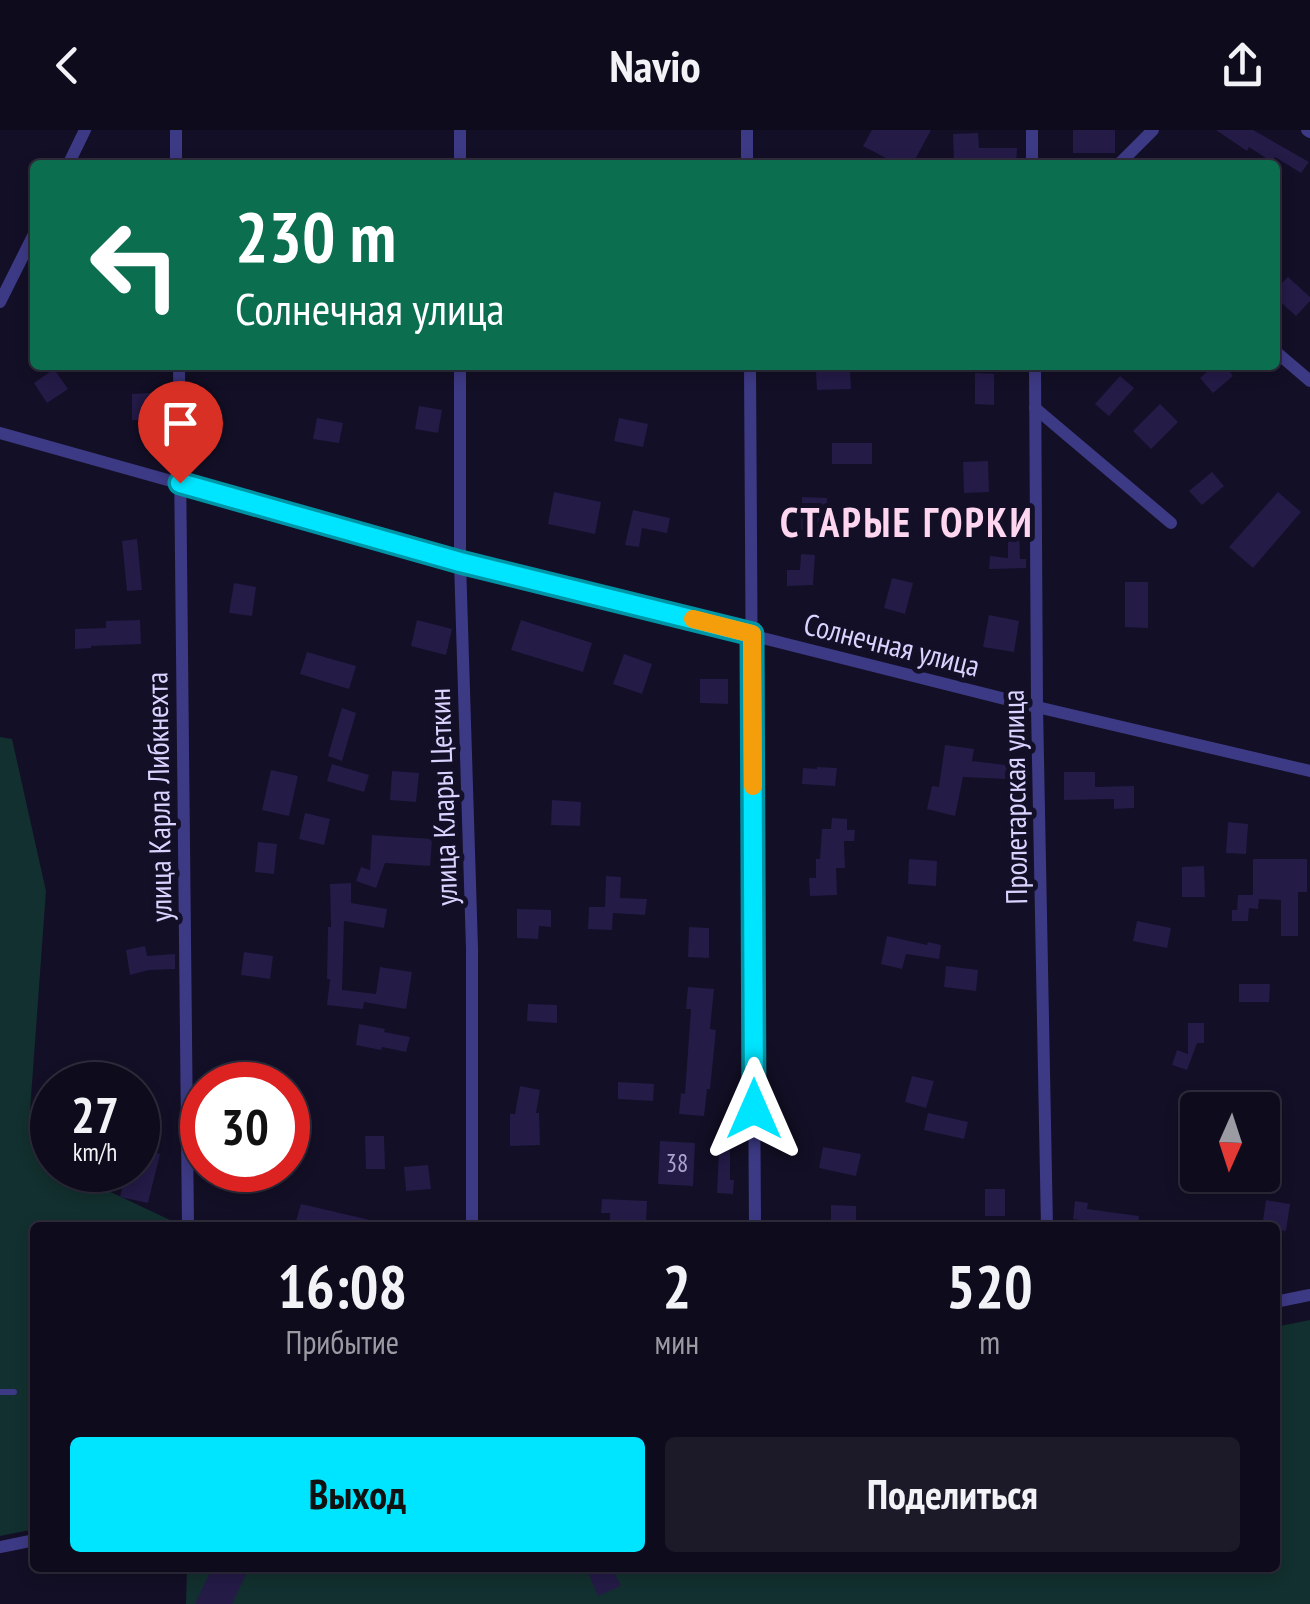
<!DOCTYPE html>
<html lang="ru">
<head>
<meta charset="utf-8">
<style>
	:root { --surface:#0e0b1c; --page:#1c1929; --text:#f1f3f6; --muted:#9b9ba3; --line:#2e2b3b; --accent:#00e5ff }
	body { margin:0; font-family:"PT Sans Narrow",sans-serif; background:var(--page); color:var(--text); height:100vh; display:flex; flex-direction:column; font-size:38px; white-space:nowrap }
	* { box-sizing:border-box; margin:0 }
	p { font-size:32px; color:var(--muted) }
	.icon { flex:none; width:55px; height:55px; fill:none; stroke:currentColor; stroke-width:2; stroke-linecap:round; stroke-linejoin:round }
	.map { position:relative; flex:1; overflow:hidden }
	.details { position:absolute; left:30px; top:1092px; width:1250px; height:350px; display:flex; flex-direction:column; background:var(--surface); border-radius:10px; box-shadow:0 5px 15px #0003,0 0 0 2px var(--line) }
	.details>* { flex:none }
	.top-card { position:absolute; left:30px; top:30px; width:1250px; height:210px; border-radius:10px; box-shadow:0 5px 15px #0003,0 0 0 2px var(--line); background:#0b6e4f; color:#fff; overflow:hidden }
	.needle { width:65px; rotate:183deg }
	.tools { position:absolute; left:1180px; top:962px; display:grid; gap:20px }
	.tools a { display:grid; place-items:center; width:100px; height:100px; border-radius:10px; background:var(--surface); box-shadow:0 5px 15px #0003,0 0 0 2px var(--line); font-size:50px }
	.speed { position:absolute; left:30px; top:932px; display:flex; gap:20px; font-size:50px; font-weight:700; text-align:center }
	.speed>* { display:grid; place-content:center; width:130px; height:130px; border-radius:50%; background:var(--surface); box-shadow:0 5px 15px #0003,0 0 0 2px var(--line); line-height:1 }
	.speed small { font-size:25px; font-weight:400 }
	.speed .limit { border:15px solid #d22; background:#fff; color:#111 }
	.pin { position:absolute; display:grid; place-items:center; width:85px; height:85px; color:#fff; margin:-102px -42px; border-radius:50% 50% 50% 0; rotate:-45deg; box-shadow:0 0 10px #0007 }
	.pin .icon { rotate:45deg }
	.me { position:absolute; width:110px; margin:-55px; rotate:0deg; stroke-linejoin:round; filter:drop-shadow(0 0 8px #0008) }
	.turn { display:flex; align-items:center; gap:35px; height:210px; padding:0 40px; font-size:45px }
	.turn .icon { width:130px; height:130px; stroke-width:2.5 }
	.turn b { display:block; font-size:70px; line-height:85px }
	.eta { display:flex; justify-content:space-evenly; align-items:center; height:170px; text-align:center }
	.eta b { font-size:60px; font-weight:700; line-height:70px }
	.primary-button { display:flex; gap:20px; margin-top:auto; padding:20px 40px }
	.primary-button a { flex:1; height:115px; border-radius:10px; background:var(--accent); color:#111; font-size:40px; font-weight:700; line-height:115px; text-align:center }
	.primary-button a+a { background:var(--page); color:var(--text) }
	header { display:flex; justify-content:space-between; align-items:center; height:130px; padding:0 40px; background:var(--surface); font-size:45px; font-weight:700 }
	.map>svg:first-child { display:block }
</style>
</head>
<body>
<header><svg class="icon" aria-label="back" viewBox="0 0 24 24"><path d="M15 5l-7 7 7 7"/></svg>Navio<svg class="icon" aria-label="share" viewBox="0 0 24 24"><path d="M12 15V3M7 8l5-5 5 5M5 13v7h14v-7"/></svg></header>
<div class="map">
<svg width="1310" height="1474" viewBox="0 0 1310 1474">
	<rect width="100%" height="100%" fill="#130f26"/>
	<!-- green -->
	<g fill="#12302f">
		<path d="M0 607 12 609 46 761 30 981 52 1024V1040H64L170 1090V1097L35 1098V1399L0 1406Z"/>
		<path d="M1310 1190V1474H186L187 1438H1275V1197Z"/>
	</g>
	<!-- building -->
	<g fill="#241b47">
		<path d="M872 0H931L912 35H899L863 16Z"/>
		<rect x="1073" y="0" width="42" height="23"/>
		<path d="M1216 0H1253L1309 32 1301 43 1275 27 1272 32 1249 17 1247 21Z"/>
		<path d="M978 3 979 18H1017L1016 35H994V31L954 33 953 4Z"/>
		<path d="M1288 147 1310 167V171L1296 186 1275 167V160Z"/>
		<path d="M1215 235H1224L1233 246 1213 263 1200 248Z"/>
		<path d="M54 239 68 259 47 273 34 253Z"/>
		<path d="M850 241 851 259 817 260 816 242Z"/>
		<path d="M975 243 994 244V275L975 274Z"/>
		<path d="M1120 246 1134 258 1109 286 1095 274Z"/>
		<path d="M150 263 151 290H132V264Z"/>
		<path d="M1160 274 1178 292 1151 319 1133 301Z"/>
		<path d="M419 276 442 280 438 303 415 299Z"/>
		<path d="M317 288 343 293 339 313 313 309Z"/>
		<path d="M619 288 648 294 643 317 614 311Z"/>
		<rect x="832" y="313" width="40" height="21"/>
		<path d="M988 331 989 362 964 363 963 332Z"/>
		<path d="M1212 342 1224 356 1202 375 1189 361Z"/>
		<path d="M554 362 601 372 595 404 548 394Z"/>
		<path d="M1278 362 1301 382 1253 438 1229 417Z"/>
		<path d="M802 367 827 368 826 401 801 400Z"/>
		<path d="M633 380 670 388 667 403 642 398 639 417 625 415Z"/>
		<path d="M1008 400H1019L1020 429H1026V438L989 439 990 426 1008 428Z"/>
		<path d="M137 409 142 460 127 461 122 411Z"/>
		<path d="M801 424 815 425 813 455 787 456V440H800Z"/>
		<path d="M892 448 913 453 905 484 884 478Z"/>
		<path d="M1125 452H1148V498L1125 497Z"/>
		<path d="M234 453 256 457 252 486 229 483Z"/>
		<path d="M989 485 1019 491 1014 522 983 517Z"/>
		<path d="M140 490 141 514 91 516V518L75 519V499L106 498V491Z"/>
		<path d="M417 490 452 499 446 525 411 516Z"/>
		<path d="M521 490 592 513 583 542 511 520Z"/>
		<path d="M307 522 356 536 349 559 300 544Z"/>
		<path d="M624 524 652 534 642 564 613 554Z"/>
		<path d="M700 549H728V574L700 573Z"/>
		<path d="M342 578 356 583 342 631 328 626Z"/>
		<path d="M945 615 974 619 972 631 1014 636V624H1027V650L963 647 955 686 927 679 932 656 939 657Z"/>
		<path d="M332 634 369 645 364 662 327 651Z"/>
		<path d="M817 637 837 638 835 656 802 654 803 638 817 639Z"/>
		<path d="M271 640 298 646 289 686 262 680Z"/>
		<path d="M392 641 419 643 416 672 390 670Z"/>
		<path d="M1064 642H1095V657L1134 656V678L1114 679V669L1064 670Z"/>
		<path d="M552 670 581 672 580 696 551 695Z"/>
		<path d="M305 683 330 689 324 715 299 709Z"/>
		<path d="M832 688 847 689V700H855L854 711H844L845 738H836L837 765 810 766 809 748H816V729H820L822 699H831Z"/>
		<path d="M1228 692 1248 694 1246 724 1226 723Z"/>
		<path d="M372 705 432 709 430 736 385 733 376 758 356 751 361 737 370 740Z"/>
		<path d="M258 712 277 714 274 744 255 742Z"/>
		<path d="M909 729 937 731 936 756 908 754Z"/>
		<path d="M1253 729H1307V762H1298V806H1281V770L1259 769 1258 779 1249 778 1248 791H1232V780H1237L1238 765H1253Z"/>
		<path d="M1204 736 1205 767H1182V737Z"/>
		<path d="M606 746 621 747 620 768 647 769 645 785 613 783 612 800 588 799 589 777H605Z"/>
		<path d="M351 753V773L387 779 384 798 344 791 342 860 376 864 380 837 412 842 406 879 364 872 363 879 327 875 330 849H327L328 797H331L330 754Z"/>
		<path d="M517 779 551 780V797L539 796 538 809 517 808Z"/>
		<path d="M1137 791 1171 798 1167 818 1133 811Z"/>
		<path d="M689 797 709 798V828L688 827Z"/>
		<path d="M887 806 927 815 928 812 941 815 939 829 906 824 902 839 881 834Z"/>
		<path d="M145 816 147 826 175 824V839L149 840 130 845 126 820Z"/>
		<path d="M244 822 273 826 270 849 241 845Z"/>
		<path d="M946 836 978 840 976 861 944 857Z"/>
		<path d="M1239 854H1270L1269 872H1239Z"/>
		<path d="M688 857 714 859 710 899 716 900 710 959H707L704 986 679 984 681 963 685 964 691 879H686Z"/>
		<path d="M528 874 557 875V893L527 891Z"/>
		<path d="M1188 893H1204V913H1197L1187 940 1172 935 1177 920 1188 924Z"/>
		<path d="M359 894 385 899 384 902 410 907 406 922 382 917 381 920 356 915Z"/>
		<path d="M912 946 934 951 926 978 905 972Z"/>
		<path d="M618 952 654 954 653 971 618 969Z"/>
		<path d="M520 956 540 960 536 983H539L540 1015 510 1016V984H515Z"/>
		<path d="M928 983 968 992 964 1009 924 1000Z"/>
		<path d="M365 1006H384L385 1039H366Z"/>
		<path d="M660 1011 695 1013 693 1056 658 1054Z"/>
		<path d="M823 1017 861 1024 856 1046 819 1038Z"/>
		<path d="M138 1018 160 1024 148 1073 120 1067 126 1040H138Z"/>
		<path d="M719 1019H730V1050H734L733 1064 717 1063Z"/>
		<path d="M428 1035 431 1059 406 1061 404 1037Z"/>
		<rect x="985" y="1059" width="20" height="27"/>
		<path d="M602 1069 647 1071 646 1092 610 1090V1083H601Z"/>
		<path d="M1266 1070 1290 1074 1286 1101 1262 1097Z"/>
		<path d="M1075 1071 1088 1073 1087 1079 1139 1086 1138 1098H1103V1094L1073 1089Z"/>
		<path d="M301 1074 383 1093 382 1098H294Z"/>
		<path d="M831 1075 856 1076V1098H831Z"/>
		<path d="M212 1438H249L232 1474H195Z"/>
		<path d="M586 1438H612L621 1456 598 1466Z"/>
	</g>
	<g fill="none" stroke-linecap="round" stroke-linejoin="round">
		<!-- lane -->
		<path stroke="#3d3a85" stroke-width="6" d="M0 1262H14"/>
		<!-- street -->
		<g stroke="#3d3a85" stroke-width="12">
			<path d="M176 0V35"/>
			<path d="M460 0V35"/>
			<path d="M747 0V35"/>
			<path d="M1032 0V35"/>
			<path d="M1307 0 1310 2"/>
			<path d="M68 35 85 0"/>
			<path d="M1118 35 1153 0"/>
			<path d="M0 172 35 102"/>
			<path d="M1275 221 1310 251"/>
			<path d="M179 235 188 1098"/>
			<path d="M460 235V432L472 818V1098"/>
			<path d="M750 235 755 1098"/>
			<path d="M1035 235 1037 577 1047 1098"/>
			<path d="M1035 278 1171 393"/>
			<path d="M0 303 460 432 1037 577 1310 641"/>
			<path d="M1275 1172 1310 1165"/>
			<path d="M0 1417 35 1410"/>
		</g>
	</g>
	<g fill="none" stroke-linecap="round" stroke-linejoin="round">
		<defs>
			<path id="route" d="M180 353 460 432 752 504 754 979"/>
		</defs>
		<!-- route casing -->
		<use href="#route" stroke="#0095a6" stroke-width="25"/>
		<!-- route -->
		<use href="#route" stroke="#00e5ff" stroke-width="18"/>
		<!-- slow -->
		<path stroke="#f59e0b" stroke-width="18" d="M693 489 752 504 753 656"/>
	</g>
	<g text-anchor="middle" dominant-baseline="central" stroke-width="10" stroke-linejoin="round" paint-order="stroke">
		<!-- number labels -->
		<g font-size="25" fill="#aca6d1">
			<text x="677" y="1033">38</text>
		</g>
		<!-- street labels -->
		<g font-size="30" fill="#d9d4ff" stroke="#130f26">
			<text transform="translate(892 514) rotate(14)">Солнечная улица</text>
			<text transform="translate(158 667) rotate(-91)">улица Карла Либкнехта</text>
			<text transform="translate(442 667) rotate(-92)">улица Клары Цеткин</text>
			<text transform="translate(1014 667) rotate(-91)">Пролетарская улица</text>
		</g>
		<!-- district labels -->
		<g font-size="40" font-weight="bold" letter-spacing="2.5" fill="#ffd6f0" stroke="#130f26">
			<text x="907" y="392">СТАРЫЕ ГОРКИ</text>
		</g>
	</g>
</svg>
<div class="tools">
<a><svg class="needle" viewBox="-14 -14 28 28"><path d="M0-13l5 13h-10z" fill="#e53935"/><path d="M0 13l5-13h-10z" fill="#9b9ba3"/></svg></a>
</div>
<div class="speed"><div>27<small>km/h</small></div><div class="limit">30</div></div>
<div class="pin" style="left:180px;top:353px;background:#d93025"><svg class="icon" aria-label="arrive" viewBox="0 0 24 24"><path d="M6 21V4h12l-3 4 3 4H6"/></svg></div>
<svg class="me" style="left:754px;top:979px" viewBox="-20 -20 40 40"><path d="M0-17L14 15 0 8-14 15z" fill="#00e5ff" stroke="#fff" stroke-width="4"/></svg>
<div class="top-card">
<div class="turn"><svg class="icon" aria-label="left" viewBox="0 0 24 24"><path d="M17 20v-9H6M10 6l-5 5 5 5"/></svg><div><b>230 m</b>Солнечная улица</div></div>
</div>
<section class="details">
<div class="eta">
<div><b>16:08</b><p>Прибытие</p></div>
<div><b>2</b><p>мин</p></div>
<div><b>520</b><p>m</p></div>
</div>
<div class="primary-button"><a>Выход</a><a>Поделиться</a></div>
</section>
</div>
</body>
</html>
